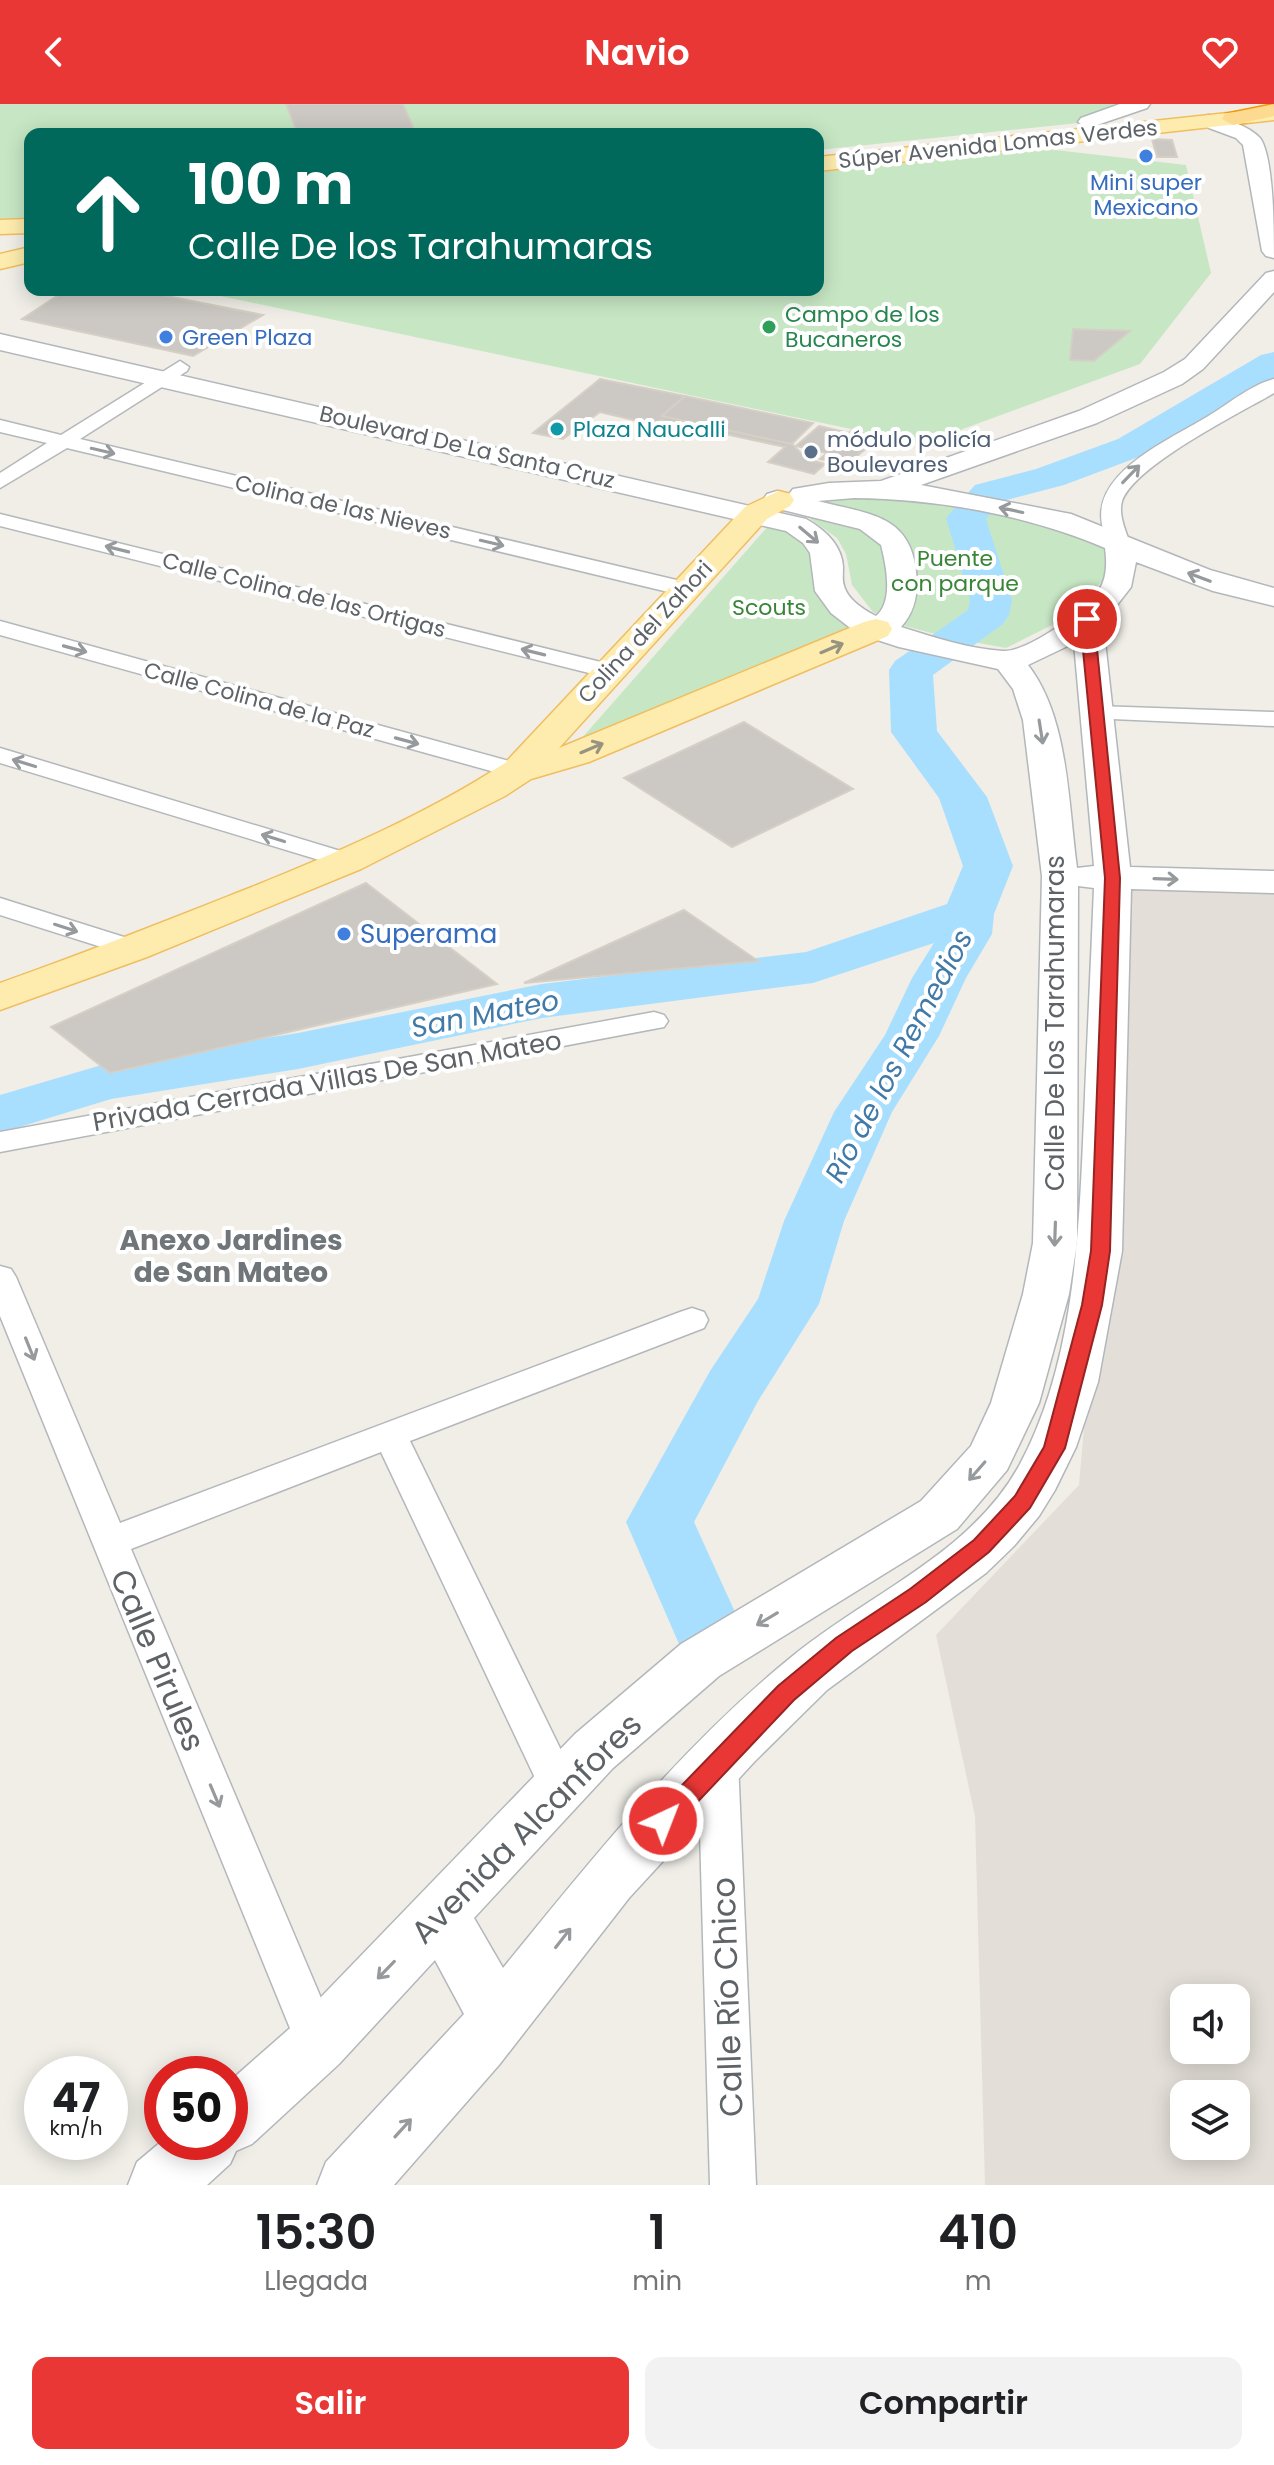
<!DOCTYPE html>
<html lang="es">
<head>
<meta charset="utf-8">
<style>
	:root { --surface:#fff; --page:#f2f2f2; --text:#202124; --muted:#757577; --accent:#e83735 }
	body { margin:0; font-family:Poppins,sans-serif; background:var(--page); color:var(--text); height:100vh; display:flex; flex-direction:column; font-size:30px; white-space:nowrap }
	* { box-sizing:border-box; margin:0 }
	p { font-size:26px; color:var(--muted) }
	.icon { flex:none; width:44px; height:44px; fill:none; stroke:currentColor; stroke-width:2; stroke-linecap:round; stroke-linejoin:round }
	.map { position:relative; height:2081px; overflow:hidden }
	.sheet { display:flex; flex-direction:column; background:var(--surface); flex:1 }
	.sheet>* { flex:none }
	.banner { position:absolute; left:24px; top:24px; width:800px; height:168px; border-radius:16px; box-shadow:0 4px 20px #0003; background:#00695c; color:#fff; overflow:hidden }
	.tools { position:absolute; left:1170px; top:1880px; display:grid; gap:16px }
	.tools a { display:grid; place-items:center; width:80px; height:80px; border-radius:16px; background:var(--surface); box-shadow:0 4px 20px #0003; font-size:40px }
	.speed { position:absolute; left:24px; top:1952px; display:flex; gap:16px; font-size:40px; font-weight:700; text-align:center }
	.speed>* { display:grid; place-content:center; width:104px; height:104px; border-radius:50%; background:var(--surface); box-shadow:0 4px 20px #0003; line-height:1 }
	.speed small { font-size:20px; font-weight:400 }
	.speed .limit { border:12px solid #d22; background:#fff; color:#111 }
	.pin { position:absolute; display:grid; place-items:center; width:68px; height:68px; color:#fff; margin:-34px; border:4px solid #fff; border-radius:50%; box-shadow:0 2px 8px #0007 }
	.me { position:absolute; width:88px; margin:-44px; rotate:43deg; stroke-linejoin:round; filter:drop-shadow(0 0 6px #0008) }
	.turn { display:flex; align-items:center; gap:28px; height:168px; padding:0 32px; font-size:36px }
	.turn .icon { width:104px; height:104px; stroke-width:2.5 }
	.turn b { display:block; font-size:56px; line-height:68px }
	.eta { display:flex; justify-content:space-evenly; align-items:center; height:136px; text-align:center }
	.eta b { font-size:48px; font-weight:600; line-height:56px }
	.action { display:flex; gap:16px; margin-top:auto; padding:16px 32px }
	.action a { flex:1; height:92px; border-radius:16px; background:var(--accent); color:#fff; font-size:32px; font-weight:600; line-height:92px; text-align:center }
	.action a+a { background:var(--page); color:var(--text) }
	header { display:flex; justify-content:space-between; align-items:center; height:104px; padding:0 32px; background:var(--accent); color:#fff; font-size:36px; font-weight:600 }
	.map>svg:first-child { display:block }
</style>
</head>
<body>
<header><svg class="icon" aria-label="back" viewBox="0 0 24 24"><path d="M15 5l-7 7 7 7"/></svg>Navio<svg class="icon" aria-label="heart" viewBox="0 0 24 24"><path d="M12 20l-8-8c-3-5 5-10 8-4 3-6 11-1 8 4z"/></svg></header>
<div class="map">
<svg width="1274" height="2081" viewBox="0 0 1274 2081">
	<rect width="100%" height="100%" fill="#f0eee7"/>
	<!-- education -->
	<path fill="#e3dfd8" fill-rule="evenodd" d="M1113 774 1274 782V2081H985L975 1712 936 1531 1079 1381 1085 1313ZM1184 1894H1236V1946H1184ZM1184 1990H1236V2042H1184Z"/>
	<!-- green -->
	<g fill="#c7e7c4">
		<path d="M0 0H1120L1088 18 818 46V30H450L448 27 419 30H30V121L0 122Z"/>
		<path d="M1029 43 1186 61 1211 169 1140 260 922 340 192 186H818V66Z"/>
		<path d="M917 391 1071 425 1108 445 1110 470 1062 516 1006 544 946 533 905 522 873 508 852 481 846 450 837 434 802 409 794 398 827 393Z"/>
		<path d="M770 420 800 430 811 445 816 477 827 503 854 525 574 643Z"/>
	</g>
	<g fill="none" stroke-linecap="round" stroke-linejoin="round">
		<!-- river -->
		<path fill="#a9dffe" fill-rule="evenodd" d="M1274 248V274L1144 351 1064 381 1003 397 986 415 1012 496 1009 511 1003 520 933 571 937 627 987 693 1013 762 994 810 992 830 966 874 939 932 892 1008 844 1117 819 1200 758 1297 694 1418 740 1519 729 1540 704 1549 679 1540 626 1418 710 1267 758 1195 784 1117 834 1008 885 931 912 874 934 839 813 879 542 914 298 965 111 995 0 1029V991L105 960 298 929 542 880 806 848 947 800 963 762 939 694 891 628 889 566 895 557 968 506 970 496 946 414 975 381 1036 365 1118 335 1261 251Z"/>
	</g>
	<!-- building -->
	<g fill="#ccc9c4" stroke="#d5cfc5" stroke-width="2">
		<path d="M286 0H403L416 30H294L297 28Z"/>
		<path d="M1152 35 1172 36 1177 53H1157Z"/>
		<path d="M66 186H136L263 211 193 252 22 215Z"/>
		<path d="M1073 225 1130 227 1094 257 1070 256Z"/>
		<path d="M600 275 685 292 662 312 792 340 807 355 825 360 814 370 768 358 785 343 661 316 654 321 600 308 563 335 533 329Z"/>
		<path d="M685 292 813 319 792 340 662 312Z"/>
		<path d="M819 322 849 329 852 326 879 333 847 361 820 355 827 349 796 342Z"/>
		<path d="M744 618 853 685 732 743 624 674Z"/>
		<path d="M366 779 497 880 110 969 51 923Z"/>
		<path d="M684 806 758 857 524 879Z"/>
	</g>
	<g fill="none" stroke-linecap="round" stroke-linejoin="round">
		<defs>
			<g id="street">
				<path d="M180 257 189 263 187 267 80 335 685 478 696 485 685 492 67 344 0 384V369L47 339 0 328V316L61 331Z"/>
				<path d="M1274 275V289C1238 310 1135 361 1122 397 1118 411 1126 427 1130 440L1126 444H1112C1070 379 1160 341 1205 314 1226 302 1250 281 1274 275Z"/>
				<path d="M0 410 617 562 620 567 617 572 609 574 0 422Z"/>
				<path d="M0 517 527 662 530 667 527 672H509L0 531Z"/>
				<path d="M1097 602 1274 608V622L1089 614 1085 609 1089 604Z"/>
				<path d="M0 644 357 752 361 757 357 762H339L0 659Z"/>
				<path d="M0 794 143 839 147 845 143 851 133 853 0 811Z"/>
				<path d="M654 908 664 911 668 917 664 923 0 1048V1028Z"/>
				<path d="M0 1162 11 1165 16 1173 120 1419 680 1208 692 1204 704 1208 708 1216 704 1224 410 1337 579 1683 573 1695 559 1700 545 1695 381 1348 131 1445 340 1939 333 1954 318 1960 303 1954 296 1939 0 1212Z"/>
				<path d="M718 1640 732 1645 738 1657 756 2081H710L698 1657 704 1645Z"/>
			</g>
			<g id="secondary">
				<path d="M1120 0H1150L1147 4 1088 24 1078 18 1081 14Z"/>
				<path d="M1208 11C1225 15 1248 21 1260 34 1274 53 1274 128 1274 154L1266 152 1262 147 1243 41 1236 34 1201 21 1198 17Z"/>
				<path d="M1274 167V188L1203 265 1182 280 1097 319 921 381 1071 410 1210 466 1274 484V502L1213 487 1136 458 1131 483 1103 519 1130 763 1274 767V789L1131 785 1122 1147 1098 1278 1076 1343 1055 1386 1039 1412 1014 1442 986 1469 827 1586 755 1657 629 1794 499 1961 394 2081H317L326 2058 464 1910 435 1856 339 1960 252 2040 236 2047 230 2060 207 2081H128L137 2058 162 2037 230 2038V1977L297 1918 575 1630 681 1540 921 1397 971 1342 991 1299 1023 1190 1033 1139 1042 772 1023 616 1013 585 998 565 899 543 865 532 849 523 831 509 815 487 810 449 803 439 786 427 0 246V230L806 415C824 425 842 441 843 463 843 470 842 476 844 482 848 496 864 506 876 512 894 497 886 461 881 441L860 425 767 402 763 396 767 390 777 387 789 390 793 385 829 379 881 377 1079 307 1164 268 1185 255 1266 169ZM854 394C939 395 1027 411 1105 444 1107 458 1107 474 1099 486 1087 506 1026 549 1003 547 969 545 933 533 901 523 913 510 917 495 917 477 914 410 871 411 818 397ZM1074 539 1094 762 1077 764C1068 699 1069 614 1028 561ZM1078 782 1094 784C1091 861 1087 938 1084 1015 1079 1129 1075 1259 1019 1362 970 1451 864 1492 789 1555 680 1644 591 1756 503 1864L474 1814 613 1664 719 1572 957 1425 1007 1366 1039 1299 1069 1190 1077 1139Z"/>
			</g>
			<g id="primary">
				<path d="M1274 4V16L818 67V53Z"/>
				<path d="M30 115V129L0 130V116Z"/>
				<path d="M30 143V158L0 165V150Z"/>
				<path d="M779 387 790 390 794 396 790 402 767 415 559 644 864 518 876 515 888 518 892 525 888 532 589 658 531 675 505 692 361 765 147 853 0 906V879C85 849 168 816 252 783 338 748 427 710 505 659L745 403Z"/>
			</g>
			<path id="highway" d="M1274 0V12L1233 21 1222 15 1225 10Z"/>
		</defs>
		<!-- street casing -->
		<use href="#street" stroke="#b4b8bb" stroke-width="3"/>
		<!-- secondary casing -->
		<use href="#secondary" stroke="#b3b7bb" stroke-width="3"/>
		<!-- primary casing -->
		<use href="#primary" stroke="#f0be60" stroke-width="3"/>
		<!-- highway casing -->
		<use href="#highway" stroke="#f59803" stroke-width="3"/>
		<!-- street -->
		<use href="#street" fill="#fff" fill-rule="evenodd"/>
		<!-- secondary -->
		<use href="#secondary" fill="#fff" fill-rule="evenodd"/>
		<!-- primary -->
		<use href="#primary" fill="#feecae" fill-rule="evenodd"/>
		<!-- highway -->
		<use href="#highway" fill="#fcda92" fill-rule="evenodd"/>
	</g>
	<!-- one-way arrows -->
	<defs><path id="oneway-shaft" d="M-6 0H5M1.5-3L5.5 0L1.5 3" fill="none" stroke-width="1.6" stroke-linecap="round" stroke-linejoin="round" transform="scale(2)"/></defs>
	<g stroke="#969a9c">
		<use href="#oneway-shaft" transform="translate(103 347) rotate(13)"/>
		<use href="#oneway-shaft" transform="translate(1131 370) rotate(-46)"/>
		<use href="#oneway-shaft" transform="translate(1011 406) rotate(-168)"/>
		<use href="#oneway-shaft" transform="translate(809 431) rotate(40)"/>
		<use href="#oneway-shaft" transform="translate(492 439) rotate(13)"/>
		<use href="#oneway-shaft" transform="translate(117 445) rotate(-166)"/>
		<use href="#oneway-shaft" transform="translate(1199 473) rotate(-159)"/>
		<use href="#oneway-shaft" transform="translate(75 545) rotate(15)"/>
		<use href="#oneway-shaft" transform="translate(533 548) rotate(-166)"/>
		<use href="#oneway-shaft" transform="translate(1041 628) rotate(81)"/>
		<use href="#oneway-shaft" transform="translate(407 637) rotate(15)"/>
		<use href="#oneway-shaft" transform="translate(24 659) rotate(-163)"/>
		<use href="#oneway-shaft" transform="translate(273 734) rotate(-163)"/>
		<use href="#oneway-shaft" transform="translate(1166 775) rotate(2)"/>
		<use href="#oneway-shaft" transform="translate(66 824) rotate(18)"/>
		<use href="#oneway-shaft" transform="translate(1055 1130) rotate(92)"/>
		<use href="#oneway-shaft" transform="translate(30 1245) rotate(68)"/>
		<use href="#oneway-shaft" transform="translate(977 1367) rotate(131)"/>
		<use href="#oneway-shaft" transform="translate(767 1515) rotate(149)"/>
		<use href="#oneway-shaft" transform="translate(215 1692) rotate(67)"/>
		<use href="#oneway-shaft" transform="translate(563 1834) rotate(-52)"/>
		<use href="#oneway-shaft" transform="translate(386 1866) rotate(134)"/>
		<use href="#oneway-shaft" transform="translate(403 2024) rotate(-48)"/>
	</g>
	<g stroke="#969380">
		<use href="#oneway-shaft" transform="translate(832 544) rotate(-23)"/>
		<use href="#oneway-shaft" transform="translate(592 644) rotate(-23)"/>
	</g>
	<!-- route -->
	<path fill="#e83735" stroke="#972422" stroke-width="2" d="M1087 511 1094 515 1120 774 1110 1147 1102 1201 1065 1344 1030 1404 989 1448 926 1498 852 1547 794 1596 672 1725 663 1728 654 1725 651 1717 654 1710 778 1582 836 1534 910 1485 974 1436 1015 1392 1044 1343 1082 1201 1091 1147 1105 774 1080 515Z"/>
	<!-- markers -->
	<g fill="#3f7fe0" stroke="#fff" stroke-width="3">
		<circle cx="1146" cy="52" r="8"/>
		<circle cx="166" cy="233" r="8"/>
		<circle cx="344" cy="830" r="8"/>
	</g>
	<circle fill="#2e9e5b" stroke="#fff" stroke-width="3" cx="769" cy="223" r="8"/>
	<circle fill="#0f9aa8" stroke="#fff" stroke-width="3" cx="557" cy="325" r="8"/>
	<circle fill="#5c6f8a" stroke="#fff" stroke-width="3" cx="811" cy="348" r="8"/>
	<g text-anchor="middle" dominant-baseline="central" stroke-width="8" stroke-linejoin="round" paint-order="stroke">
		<!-- far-street labels -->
		<g font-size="22" fill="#5e6367" stroke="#fff">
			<text transform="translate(998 40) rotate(-6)">Súper Avenida Lomas Verdes</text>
			<text transform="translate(467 343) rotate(13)">Boulevard De La Santa Cruz</text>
			<text transform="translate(343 403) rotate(13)">Colina de las Nieves</text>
			<text transform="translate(304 491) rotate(14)">Calle Colina de las Ortigas</text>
			<text transform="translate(645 528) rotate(-47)">Colina del Zahori</text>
			<text transform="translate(259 596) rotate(15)">Calle Colina de la Paz</text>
		</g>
		<!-- far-shop labels -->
		<g font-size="22" fill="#366cbe" stroke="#fff">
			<text x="1146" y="78">Mini super<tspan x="1146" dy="25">Mexicano</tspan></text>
			<text x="182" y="233" text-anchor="start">Green Plaza</text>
		</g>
		<!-- far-leisure labels -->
		<g font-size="22" fill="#27864d" stroke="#fff" text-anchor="start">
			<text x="785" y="210">Campo de los<tspan x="785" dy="25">Bucaneros</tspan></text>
		</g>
		<!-- far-culture labels -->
		<g font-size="22" fill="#0d838f" stroke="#fff" text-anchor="start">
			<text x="573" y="325">Plaza Naucalli</text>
		</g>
		<!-- far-service labels -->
		<g font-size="22" fill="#4e5e75" stroke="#fff" text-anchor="start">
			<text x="827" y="335">módulo policía<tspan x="827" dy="25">Boulevares</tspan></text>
		</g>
		<!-- far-park labels -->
		<g font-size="22" fill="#388636" stroke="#fff">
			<text x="955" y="454">Puente<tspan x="955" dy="25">con parque</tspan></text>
			<text x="769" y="503">Scouts</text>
		</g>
		<!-- shop labels -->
		<g font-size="26" fill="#366cbe" stroke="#fff" text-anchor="start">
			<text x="360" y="830">Superama</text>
		</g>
		<!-- street labels -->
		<g font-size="26" fill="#5e6367" stroke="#fff">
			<text transform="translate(1055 919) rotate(-90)">Calle De los Tarahumaras</text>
			<text transform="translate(327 977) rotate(-10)">Privada Cerrada Villas De San Mateo</text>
		</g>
		<!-- water labels -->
		<g font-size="28" font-style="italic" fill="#417aa8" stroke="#fff">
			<text transform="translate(485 910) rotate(-11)">San Mateo</text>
			<text transform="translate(899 952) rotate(-62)">Río de los Remedios</text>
		</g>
		<!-- neighbourhood labels -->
		<g font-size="28" font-weight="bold" fill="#6f7579" stroke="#fff">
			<text x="231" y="1136">Anexo Jardines<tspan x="231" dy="32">de San Mateo</tspan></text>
		</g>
		<!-- near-street labels -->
		<g font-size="32" fill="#5e6367" stroke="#fff">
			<text transform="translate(158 1556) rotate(67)">Calle Pirules</text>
			<text transform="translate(526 1724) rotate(-45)">Avenida Alcanfores</text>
			<text transform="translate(727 1893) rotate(-92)">Calle Río Chico</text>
		</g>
	</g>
</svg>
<div class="tools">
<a><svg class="icon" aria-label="sound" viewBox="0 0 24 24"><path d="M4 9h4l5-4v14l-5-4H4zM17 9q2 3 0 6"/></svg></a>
<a><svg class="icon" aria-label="layers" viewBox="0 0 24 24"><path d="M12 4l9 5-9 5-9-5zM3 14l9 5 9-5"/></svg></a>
</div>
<div class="speed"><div>47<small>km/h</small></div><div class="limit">50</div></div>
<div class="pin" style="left:1087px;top:515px;background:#d93025"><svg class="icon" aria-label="arrive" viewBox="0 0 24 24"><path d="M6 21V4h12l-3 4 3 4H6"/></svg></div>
<svg class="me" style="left:663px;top:1717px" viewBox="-20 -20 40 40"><circle r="17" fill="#e83735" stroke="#fff" stroke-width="3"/><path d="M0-11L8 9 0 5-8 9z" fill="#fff"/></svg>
<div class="banner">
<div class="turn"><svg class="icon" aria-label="ahead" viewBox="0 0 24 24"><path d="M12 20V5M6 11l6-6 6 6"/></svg><div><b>100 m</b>Calle De los Tarahumaras</div></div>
</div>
</div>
<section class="sheet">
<div class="eta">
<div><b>15:30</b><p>Llegada</p></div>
<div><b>1</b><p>min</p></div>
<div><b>410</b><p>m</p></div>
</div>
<div class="action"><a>Salir</a><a>Compartir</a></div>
</section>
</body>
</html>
